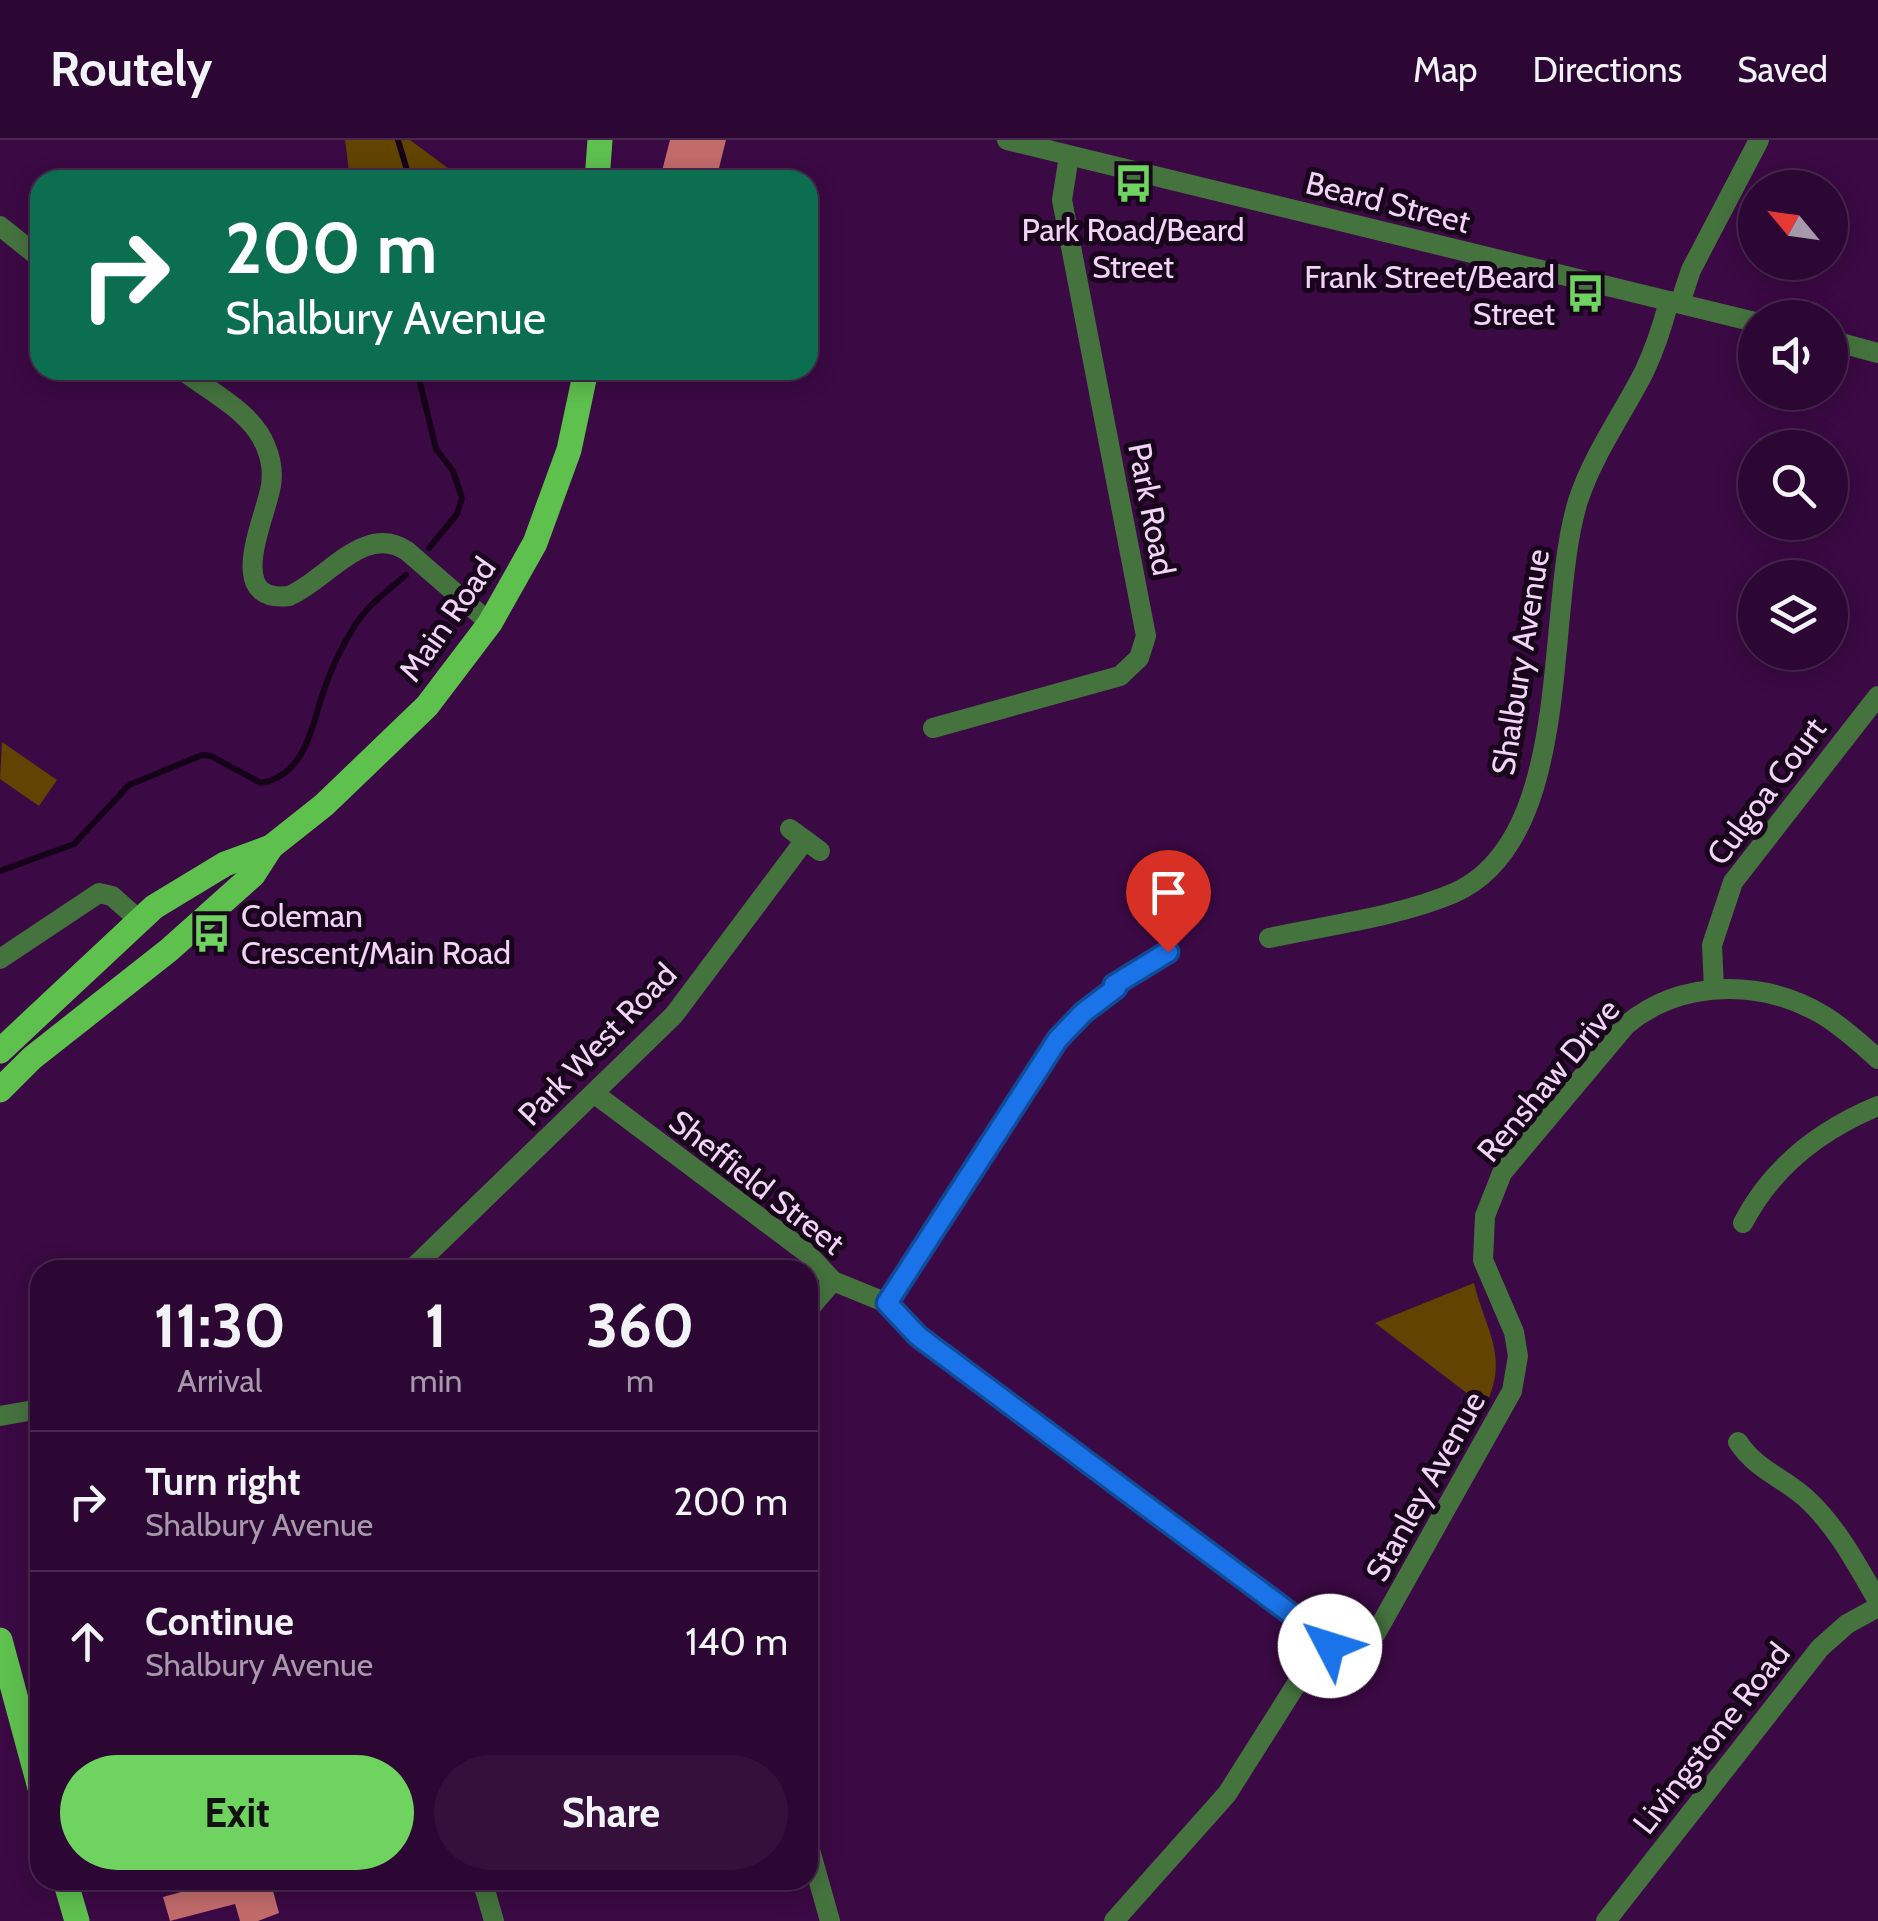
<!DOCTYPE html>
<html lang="en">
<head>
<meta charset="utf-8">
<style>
	:root { --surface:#2c0733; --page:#34103b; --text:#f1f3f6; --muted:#a699ac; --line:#48284e; --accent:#6fd35f }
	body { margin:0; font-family:Cabin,sans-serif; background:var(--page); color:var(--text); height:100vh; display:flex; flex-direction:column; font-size:38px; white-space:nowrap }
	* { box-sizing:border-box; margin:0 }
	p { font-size:32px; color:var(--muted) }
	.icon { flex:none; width:55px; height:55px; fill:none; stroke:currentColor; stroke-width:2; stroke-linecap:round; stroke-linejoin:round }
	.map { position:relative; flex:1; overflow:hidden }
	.drawer { position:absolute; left:30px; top:1120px; width:788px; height:630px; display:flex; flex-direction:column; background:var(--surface); border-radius:30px; box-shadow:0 5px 25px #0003,0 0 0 2px var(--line) }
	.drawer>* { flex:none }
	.guide { position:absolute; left:30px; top:30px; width:788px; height:210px; border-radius:30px; box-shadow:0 5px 25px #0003,0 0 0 2px var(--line); background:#0b6e4f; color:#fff; overflow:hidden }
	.needle { width:65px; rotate:299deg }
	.controls { position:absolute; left:1738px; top:30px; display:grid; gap:20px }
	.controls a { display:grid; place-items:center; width:110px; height:110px; border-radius:50%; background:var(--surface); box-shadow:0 5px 25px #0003,0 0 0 2px var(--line); font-size:50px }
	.pin { position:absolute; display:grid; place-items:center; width:85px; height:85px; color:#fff; margin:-102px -42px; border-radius:50% 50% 50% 0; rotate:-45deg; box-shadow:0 0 10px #0007 }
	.pin .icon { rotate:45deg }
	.me { position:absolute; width:110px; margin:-55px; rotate:310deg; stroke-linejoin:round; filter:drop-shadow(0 0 8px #0008) }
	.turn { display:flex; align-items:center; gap:35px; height:210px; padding:0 30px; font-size:45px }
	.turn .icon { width:130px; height:130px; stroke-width:2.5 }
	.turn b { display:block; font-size:70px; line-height:85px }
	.eta { display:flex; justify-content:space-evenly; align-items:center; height:170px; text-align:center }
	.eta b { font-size:60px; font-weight:700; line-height:70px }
	.primary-button { display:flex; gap:20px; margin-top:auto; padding:20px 30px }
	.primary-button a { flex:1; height:115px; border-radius:60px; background:var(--accent); color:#111; font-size:40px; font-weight:700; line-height:115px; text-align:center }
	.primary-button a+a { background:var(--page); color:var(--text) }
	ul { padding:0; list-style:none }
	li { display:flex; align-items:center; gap:30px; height:140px; padding:0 30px; border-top:2px solid var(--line) }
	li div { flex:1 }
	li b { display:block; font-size:38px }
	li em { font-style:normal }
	header { display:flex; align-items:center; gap:60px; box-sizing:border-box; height:140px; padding:0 50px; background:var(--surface); border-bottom:2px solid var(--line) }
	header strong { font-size:48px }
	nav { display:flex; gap:55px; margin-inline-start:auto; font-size:35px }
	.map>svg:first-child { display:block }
</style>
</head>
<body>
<header>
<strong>Routely</strong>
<nav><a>Map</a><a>Directions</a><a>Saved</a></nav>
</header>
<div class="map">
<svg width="1878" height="1781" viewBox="0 0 1878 1781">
	<rect width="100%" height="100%" fill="#3b0944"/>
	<!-- green -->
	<g fill="#624400">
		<path d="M345 0H410L464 40H350Z"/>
		<path d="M2 602 57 640 39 666 0 639Z"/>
		<path d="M1474 1143C1486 1192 1510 1216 1485 1267L1375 1183Z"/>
	</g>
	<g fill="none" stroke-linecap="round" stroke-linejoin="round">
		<!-- stream -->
		<g stroke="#150219" stroke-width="6">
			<path d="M398 0 410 40"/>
			<path d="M417 230 436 309 453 331 462 358 457 374 429 408"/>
			<path d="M0 731 74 704 129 645 202 615 211 616 261 643C305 635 311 589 323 553 330 531 340 510 352 490 366 466 385 453 406 435"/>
		</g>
	</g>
	<!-- building -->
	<g fill="#c26b6b">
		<path d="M670 0H726L716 40 662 31Z"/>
		<path d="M201 1740H270L279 1773 258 1781H240L235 1764 170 1781 163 1757 203 1746Z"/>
	</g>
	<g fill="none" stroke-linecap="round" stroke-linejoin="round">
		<!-- service -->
		<path stroke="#45733e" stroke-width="10" d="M1114 845 1167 812"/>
		<!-- minor -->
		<g stroke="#45733e" stroke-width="20">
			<path d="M0 86 40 118"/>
			<path d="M1680 163 1691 130 1759 0"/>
			<path d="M182 230C210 252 253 272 266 307 271 319 273 332 271 345 267 375 222 464 289 456 326 441 364 382 407 411L490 483"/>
			<path d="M933 588 1120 536 1139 518 1146 496 1062 60 1069 16"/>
			<path d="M790 689 820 711"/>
			<path d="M1269 798C1329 785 1397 777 1454 753 1576 699 1544 470 1578 361 1593 315 1622 275 1644 232 1654 211 1663 184 1669 161"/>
			<path d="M0 819 99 753 112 756 139 780"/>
			<path d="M1714 849 1712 805 1733 742 1878 556"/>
			<path d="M595 954 807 1113 833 1141 887 1163 918 1196 1296 1478 1313 1498"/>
			<path d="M1743 1083C1772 1027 1820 990 1878 966"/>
			<path d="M411 1130 674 875 805 700"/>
			<path d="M887 1163 1058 899 1084 872 1116 848"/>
			<path d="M808 1170 833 1141"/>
			<path d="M0 1276 40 1269"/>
			<path d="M1738 1302C1758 1332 1786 1338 1810 1362 1839 1390 1858 1427 1878 1461"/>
			<path d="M1330 1509 1360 1506 1376 1493 1512 1251 1518 1216 1514 1192 1483 1120 1485 1076 1502 1033 1626 885C1681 839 1762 839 1823 875 1843 887 1861 904 1878 919"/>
			<path d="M808 1703 830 1781"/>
			<path d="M482 1740 494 1781"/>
			<path d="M1114 1781 1227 1654 1313 1518"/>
			<path d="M1606 1781 1820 1508 1847 1484 1878 1467"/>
		</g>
		<!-- tertiary -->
		<g stroke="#45733e" stroke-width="20">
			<path d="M1007 0 1755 182"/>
			<path d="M1830 200 1878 213"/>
		</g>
		<!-- primary -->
		<g stroke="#5ec14e" stroke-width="25">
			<path d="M597 40 600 0"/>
			<path d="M0 911 154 767 225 724 271 707 324 665 427 566 490 483 535 403 569 310 586 230"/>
			<path d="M0 950 32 918 169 810 253 735 271 707"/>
			<path d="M0 1500 40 1648"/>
			<path d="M65 1740 77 1781"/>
		</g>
	</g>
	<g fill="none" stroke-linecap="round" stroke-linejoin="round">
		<defs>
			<path id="route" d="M1168 812 1114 845 1116 848 1084 872 1058 899 887 1163 918 1196 1302 1482 1314 1498H1324L1330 1506"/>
		</defs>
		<!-- route casing -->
		<use href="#route" stroke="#114b97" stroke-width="25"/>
		<!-- route -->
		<use href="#route" stroke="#1a73e8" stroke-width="18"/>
	</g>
	<!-- icons -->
	<defs>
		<symbol id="bus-bare" viewBox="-9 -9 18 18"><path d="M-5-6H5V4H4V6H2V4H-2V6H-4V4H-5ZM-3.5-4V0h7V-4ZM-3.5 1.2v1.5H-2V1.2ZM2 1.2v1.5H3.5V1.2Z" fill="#6fd35f" stroke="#18051c" stroke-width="2.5" paint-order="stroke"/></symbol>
	</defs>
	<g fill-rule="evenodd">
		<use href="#bus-bare" x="1106" y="16" width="55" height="55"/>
		<use href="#bus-bare" x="1558" y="126" width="55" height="55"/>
		<use href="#bus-bare" x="184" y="766" width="55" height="55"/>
	</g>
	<g text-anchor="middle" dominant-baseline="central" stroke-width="10" stroke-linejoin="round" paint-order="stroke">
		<!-- street labels -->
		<g font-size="32" fill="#f1d4f6" stroke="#18051c">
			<text transform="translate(1388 62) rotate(14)">Beard Street</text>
			<text transform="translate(1152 369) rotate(79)">Park Road</text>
			<text transform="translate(447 479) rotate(-55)">Main Road</text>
			<text transform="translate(1520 522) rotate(-81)">Shalbury Avenue</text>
			<text transform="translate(1766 651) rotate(-53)">Culgoa Court</text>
			<text transform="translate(597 904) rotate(-46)">Park West Road</text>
			<text transform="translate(1548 940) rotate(-50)">Renshaw Drive</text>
			<text transform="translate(757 1042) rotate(38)">Sheffield Street</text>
			<text transform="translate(1425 1346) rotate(-61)">Stanley Avenue</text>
			<text transform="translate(1711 1598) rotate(-52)">Livingstone Road</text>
		</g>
		<!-- poi labels -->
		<g font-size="32" fill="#f1d4f6" stroke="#18051c">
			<text x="1133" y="89">Park Road/Beard<tspan x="1133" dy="37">Street</tspan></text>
			<text x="1555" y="136" text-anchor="end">Frank Street/Beard<tspan x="1555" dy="37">Street</tspan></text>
			<text x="241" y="775" text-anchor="start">Coleman<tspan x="241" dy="37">Crescent/Main Road</tspan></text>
		</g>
	</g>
</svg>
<div class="controls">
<a><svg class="needle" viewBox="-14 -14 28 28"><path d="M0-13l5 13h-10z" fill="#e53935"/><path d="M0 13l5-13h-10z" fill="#a699ac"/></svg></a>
<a><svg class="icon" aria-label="sound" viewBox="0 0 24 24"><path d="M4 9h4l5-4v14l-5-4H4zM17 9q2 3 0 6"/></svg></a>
<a><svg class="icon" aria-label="search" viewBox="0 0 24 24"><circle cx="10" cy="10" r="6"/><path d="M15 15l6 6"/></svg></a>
<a><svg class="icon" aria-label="layers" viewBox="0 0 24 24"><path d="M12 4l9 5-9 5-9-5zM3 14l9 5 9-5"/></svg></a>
</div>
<div class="pin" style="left:1168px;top:812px;background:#d93025"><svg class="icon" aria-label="arrive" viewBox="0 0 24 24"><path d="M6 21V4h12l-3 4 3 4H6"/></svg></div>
<svg class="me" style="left:1330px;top:1506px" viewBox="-20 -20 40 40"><circle r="19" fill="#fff"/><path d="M0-13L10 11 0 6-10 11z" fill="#1a73e8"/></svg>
<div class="guide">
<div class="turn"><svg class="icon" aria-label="right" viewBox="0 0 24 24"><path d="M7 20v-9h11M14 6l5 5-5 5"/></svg><div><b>200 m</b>Shalbury Avenue</div></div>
</div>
<section class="drawer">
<div class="eta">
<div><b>11:30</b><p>Arrival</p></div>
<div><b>1</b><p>min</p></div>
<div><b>360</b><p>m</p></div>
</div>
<ul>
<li><svg class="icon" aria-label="right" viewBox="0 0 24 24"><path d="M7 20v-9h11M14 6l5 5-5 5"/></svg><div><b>Turn right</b><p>Shalbury Avenue</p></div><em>200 m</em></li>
<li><svg class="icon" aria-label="ahead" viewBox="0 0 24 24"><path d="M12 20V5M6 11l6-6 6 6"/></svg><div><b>Continue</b><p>Shalbury Avenue</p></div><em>140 m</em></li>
</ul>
<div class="primary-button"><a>Exit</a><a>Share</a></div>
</section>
</div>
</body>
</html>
